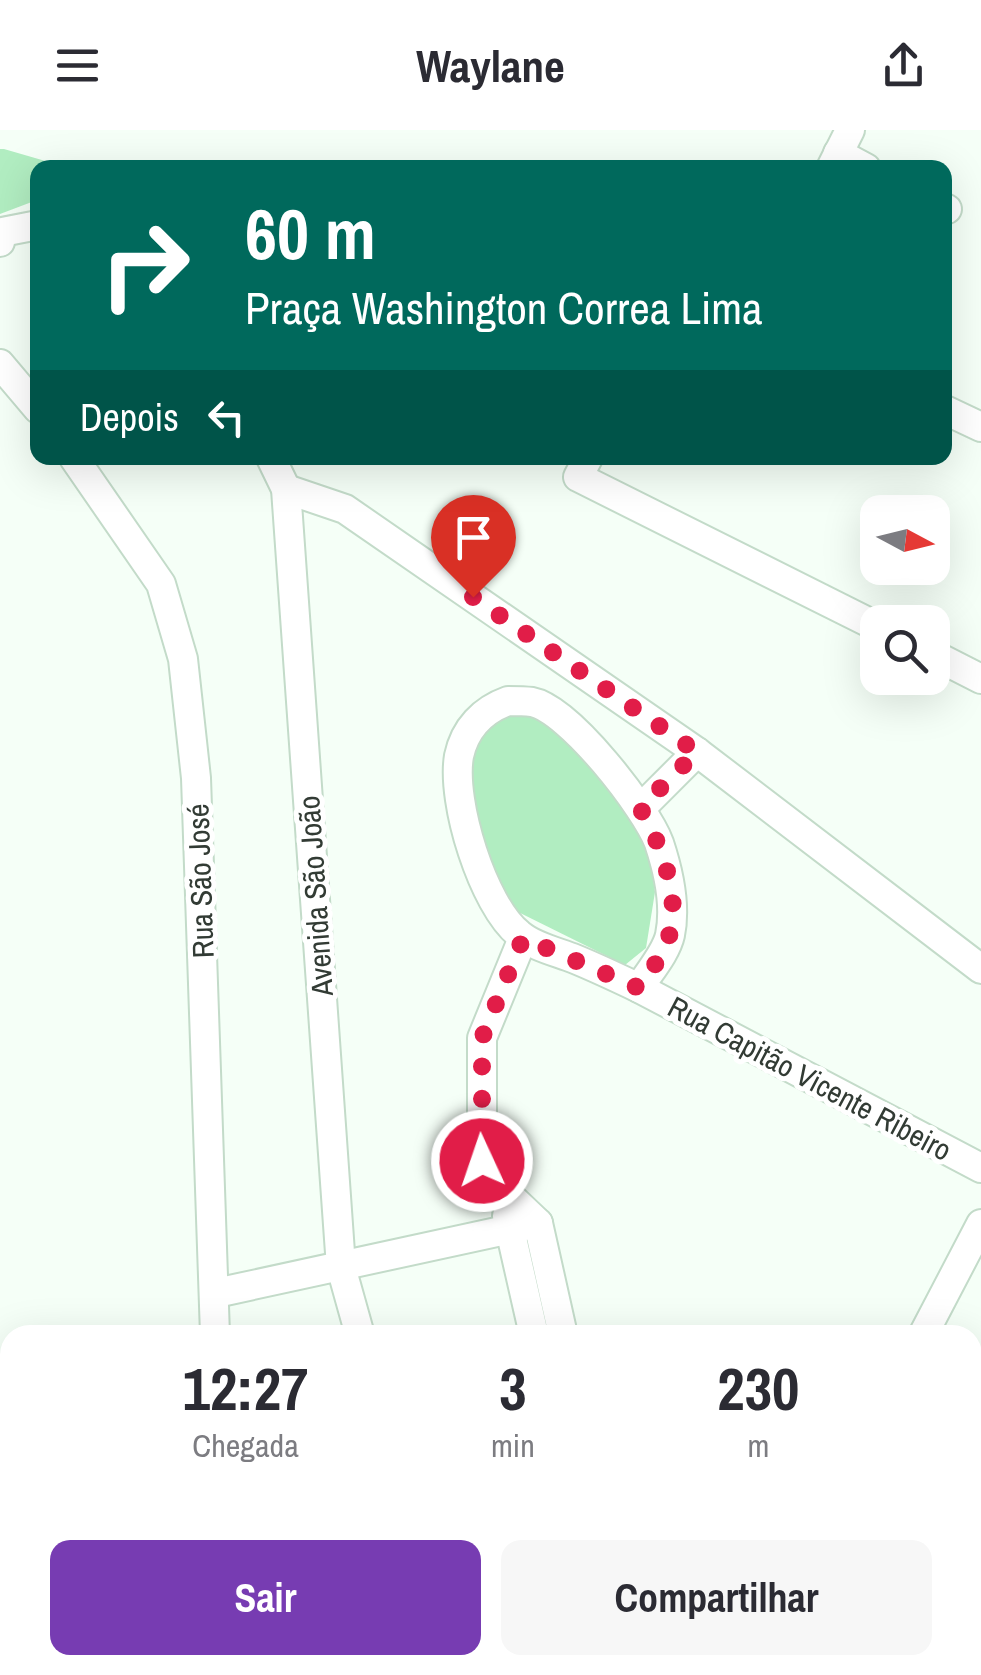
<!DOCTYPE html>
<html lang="pt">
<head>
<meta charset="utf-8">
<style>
	:root { --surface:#fff; --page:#f7f7f7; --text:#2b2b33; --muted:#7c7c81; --accent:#773cb2 }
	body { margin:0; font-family:"Archivo Narrow",sans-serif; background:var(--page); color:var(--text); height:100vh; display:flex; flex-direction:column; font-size:38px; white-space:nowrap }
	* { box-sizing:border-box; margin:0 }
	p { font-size:32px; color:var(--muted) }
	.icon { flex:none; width:55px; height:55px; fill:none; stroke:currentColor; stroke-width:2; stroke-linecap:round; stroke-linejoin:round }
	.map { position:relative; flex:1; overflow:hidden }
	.details { position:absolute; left:0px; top:1195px; width:982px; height:350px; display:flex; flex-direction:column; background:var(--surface); border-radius:30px 30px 0 0; box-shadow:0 10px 40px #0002 }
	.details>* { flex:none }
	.top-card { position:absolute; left:30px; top:30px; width:922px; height:305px; border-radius:20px; box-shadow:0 10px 40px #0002; background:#00695c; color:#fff; overflow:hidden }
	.needle { width:65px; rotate:97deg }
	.tools { position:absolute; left:860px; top:365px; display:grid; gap:20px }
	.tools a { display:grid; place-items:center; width:90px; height:90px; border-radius:20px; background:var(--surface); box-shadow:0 10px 40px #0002; font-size:50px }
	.pin { position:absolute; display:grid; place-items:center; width:85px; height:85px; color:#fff; margin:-102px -42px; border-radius:50% 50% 50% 0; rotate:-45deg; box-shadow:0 0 10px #0007 }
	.pin .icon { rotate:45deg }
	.me { position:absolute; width:110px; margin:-55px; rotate:357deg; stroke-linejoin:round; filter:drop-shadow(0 0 8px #0008) }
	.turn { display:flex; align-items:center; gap:35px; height:210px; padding:0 50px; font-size:45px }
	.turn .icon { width:130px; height:130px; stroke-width:2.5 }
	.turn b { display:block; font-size:70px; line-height:85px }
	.then { display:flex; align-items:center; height:95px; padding:0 50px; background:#0003; gap:20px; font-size:38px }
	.eta { display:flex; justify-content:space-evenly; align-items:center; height:170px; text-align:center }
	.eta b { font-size:60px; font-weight:700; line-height:70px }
	.button { display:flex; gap:20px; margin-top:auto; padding:20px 50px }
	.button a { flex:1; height:115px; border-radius:20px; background:var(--accent); color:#fff; font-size:40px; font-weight:700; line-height:115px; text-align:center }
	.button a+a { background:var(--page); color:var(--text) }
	header { display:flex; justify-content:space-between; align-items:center; height:130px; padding:0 50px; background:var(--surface); font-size:45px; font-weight:700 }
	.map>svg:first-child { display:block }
</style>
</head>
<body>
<header><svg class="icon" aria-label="menu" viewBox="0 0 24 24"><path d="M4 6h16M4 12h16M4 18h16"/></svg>Waylane<svg class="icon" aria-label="share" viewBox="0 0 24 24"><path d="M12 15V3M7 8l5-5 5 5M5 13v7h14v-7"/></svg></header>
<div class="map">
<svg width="981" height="1545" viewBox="0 0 981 1545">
	<rect width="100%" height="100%" fill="#f5fff7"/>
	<!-- green -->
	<g fill="#b1edc1">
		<path d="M0 19H4L66 37 38 38 37 70 0 84Z"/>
		<path d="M531 580 570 604 648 712 655 762 646 818 625 835 508 777 483 733 466 641 480 608 500 583Z"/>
	</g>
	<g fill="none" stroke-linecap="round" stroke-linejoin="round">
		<defs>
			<g id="minor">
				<path d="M838 23 866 38"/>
				<path d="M831 38 850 0"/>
				<path d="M945 78 947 79"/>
				<path d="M0 112 2 102 38 95"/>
				<path d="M0 234 38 279"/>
				<path d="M945 280 981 297"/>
				<path d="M74 328 161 454 183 529 196 648 215 1205"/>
				<path d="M271 328 286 359 341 1137 360 1205"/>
				<path d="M588 328 578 347 878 497"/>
				<path d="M286 359 345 379 697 622 981 839"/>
				<path d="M932 524 981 549"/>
				<path d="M508 571C516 571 524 571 532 572 569 579 646 678 659 713 668 740 676 776 670 805 666 823 649 842 639 858 618 848 597 838 575 829 558 822 534 817 519 804 483 775 451 672 459 626 465 598 483 580 508 571Z"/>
				<path d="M641 678 697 622"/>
				<path d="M523 808 482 908V1031L499 1056 538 1093 563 1205"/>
				<path d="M639 858 981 1038"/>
				<path d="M507 1086 534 1205"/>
				<path d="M216 1163 538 1093"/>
				<path d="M923 1205 981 1094"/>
				<path d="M602 1535 604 1545"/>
				<path d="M634 1535 635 1545"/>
				<path d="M210 1538 227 1535"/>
				<path d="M120 1545V1535"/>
				<path d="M375 1545 377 1535"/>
				<path d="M747 1545 752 1535"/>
			</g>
		</defs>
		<!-- minor casing -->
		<use href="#minor" stroke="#c3dbc9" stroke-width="32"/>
		<!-- minor -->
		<use href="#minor" stroke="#fff" stroke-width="28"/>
	</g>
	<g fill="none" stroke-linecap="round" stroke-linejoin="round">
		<!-- route -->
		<path stroke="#e11d48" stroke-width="18" stroke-dasharray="0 32.4" d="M473 467 697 622 640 678C660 712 683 770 668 809 662 827 649 843 639 858L523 808 482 908V1031"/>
	</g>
	<g text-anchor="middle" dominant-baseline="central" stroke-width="10" stroke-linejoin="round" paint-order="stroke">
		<!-- street labels -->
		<g font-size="30" fill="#323b34" stroke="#fff">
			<text transform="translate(200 751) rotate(-92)">Rua São José</text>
			<text transform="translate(315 766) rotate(-94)">Avenida São João</text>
			<text transform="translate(810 948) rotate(28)">Rua Capitão Vicente Ribeiro</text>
		</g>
	</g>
</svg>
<div class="tools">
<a><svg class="needle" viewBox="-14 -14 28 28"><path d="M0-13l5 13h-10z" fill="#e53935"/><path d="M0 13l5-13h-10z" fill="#7c7c81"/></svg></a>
<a><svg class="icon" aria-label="search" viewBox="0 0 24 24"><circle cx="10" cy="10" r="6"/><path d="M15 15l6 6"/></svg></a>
</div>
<div class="pin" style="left:473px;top:467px;background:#d93025"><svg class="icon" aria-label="arrive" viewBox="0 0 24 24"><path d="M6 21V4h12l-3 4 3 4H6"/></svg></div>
<svg class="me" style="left:482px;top:1031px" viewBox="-20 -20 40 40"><circle r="17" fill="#e11d48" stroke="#fff" stroke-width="3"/><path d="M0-11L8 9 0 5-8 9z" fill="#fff"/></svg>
<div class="top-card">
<div class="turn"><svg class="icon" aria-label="right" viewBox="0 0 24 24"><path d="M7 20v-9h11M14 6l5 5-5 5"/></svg><div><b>60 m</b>Praça Washington Correa Lima</div></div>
<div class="then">Depois<svg class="icon" aria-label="left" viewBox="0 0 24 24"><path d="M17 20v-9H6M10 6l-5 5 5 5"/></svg></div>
</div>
<section class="details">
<div class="eta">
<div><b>12:27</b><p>Chegada</p></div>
<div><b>3</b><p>min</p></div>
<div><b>230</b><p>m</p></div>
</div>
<div class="button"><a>Sair</a><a>Compartilhar</a></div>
</section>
</div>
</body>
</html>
